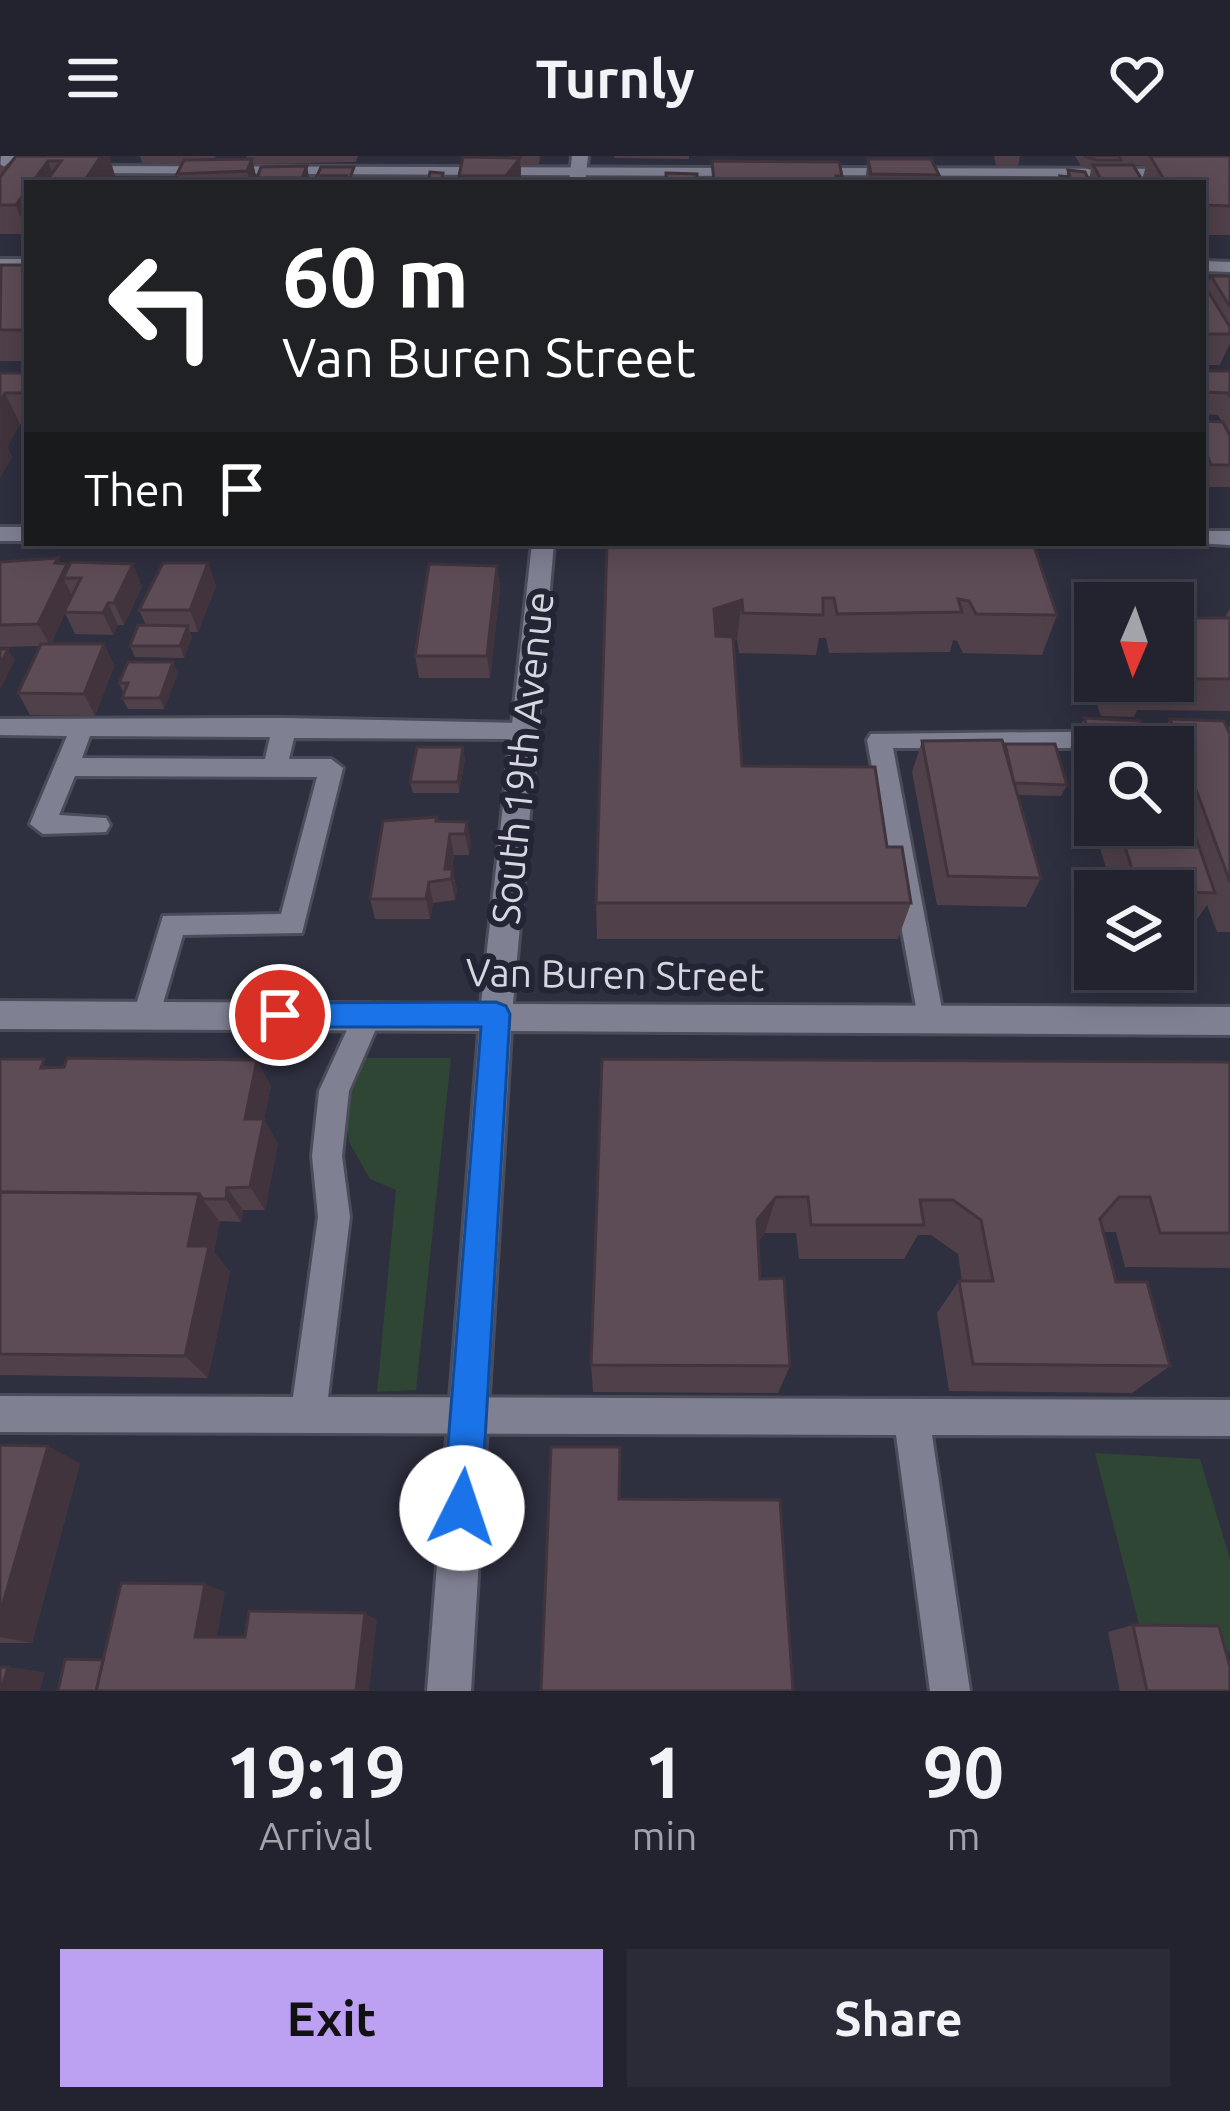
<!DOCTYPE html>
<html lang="en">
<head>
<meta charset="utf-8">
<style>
	:root { --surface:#22232f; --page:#2a2b37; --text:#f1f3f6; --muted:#a2a4aa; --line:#3f404b; --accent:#bca0f2 }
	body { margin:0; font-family:Ubuntu,sans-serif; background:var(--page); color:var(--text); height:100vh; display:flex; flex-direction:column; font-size:45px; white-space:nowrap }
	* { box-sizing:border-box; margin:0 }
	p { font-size:39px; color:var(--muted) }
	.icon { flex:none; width:66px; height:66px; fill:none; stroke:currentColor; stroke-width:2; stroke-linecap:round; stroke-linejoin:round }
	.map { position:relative; height:1535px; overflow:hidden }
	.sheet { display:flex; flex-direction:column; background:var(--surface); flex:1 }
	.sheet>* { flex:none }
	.guide { position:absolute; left:24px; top:24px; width:1182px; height:366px; border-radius:0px; box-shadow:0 6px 30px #0003,0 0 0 3px var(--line); background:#202124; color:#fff; overflow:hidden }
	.needle { width:78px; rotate:182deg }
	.tools { position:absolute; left:1074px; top:426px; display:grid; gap:24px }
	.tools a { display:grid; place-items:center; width:120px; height:120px; border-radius:0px; background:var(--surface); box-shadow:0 6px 30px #0003,0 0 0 3px var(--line); font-size:60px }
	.pin { position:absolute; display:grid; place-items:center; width:102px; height:102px; color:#fff; margin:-51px; border:6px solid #fff; border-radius:50%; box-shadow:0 3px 12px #0007 }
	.me { position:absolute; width:132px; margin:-66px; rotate:4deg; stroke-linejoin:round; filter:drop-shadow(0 0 9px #0008) }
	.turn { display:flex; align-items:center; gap:42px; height:252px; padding:0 60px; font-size:54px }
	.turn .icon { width:156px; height:156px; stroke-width:2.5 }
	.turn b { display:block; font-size:84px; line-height:102px }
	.then { display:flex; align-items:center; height:114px; padding:0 60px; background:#0003; gap:24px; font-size:45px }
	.eta { display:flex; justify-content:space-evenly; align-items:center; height:204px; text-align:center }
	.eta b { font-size:72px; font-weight:700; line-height:84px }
	.cta { display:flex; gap:24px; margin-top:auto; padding:24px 60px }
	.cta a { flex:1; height:138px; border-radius:0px; background:var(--accent); color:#111; font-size:48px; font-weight:700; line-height:138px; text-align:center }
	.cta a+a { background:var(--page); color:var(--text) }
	header { display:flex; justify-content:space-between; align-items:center; height:156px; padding:0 60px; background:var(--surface); font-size:54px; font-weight:700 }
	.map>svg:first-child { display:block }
</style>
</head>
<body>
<header><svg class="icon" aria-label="menu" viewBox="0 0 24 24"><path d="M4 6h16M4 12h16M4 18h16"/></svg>Turnly<svg class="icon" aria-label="heart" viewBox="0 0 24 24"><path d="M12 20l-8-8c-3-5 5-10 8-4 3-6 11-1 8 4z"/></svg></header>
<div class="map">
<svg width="1230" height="1535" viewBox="0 0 1230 1535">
	<rect width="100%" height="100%" fill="#2e2f3f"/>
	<!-- green -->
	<g fill="#2f4635">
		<path d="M363 902H451L416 1234 377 1236 396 1034 370 1023 349 986 344 938Z"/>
		<path d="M1095 1297 1200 1303 1230 1403V1496L1195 1495 1141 1476Z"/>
	</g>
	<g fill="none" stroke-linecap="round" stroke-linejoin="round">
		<defs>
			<g id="service">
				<path d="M16 0 0 14 1 0Z"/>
				<path d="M76 10 746 12 753 16 746 20 71 17 69 14Z"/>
				<path d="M808 12 1230 13V21L803 19 801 16Z"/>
				<path d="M285 562 525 567 537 575 525 583 294 582 289 603H331L343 612 302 777 183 779 157 868 147 871 137 868 133 859 163 760 281 758 317 621 75 620 59 659 106 662 110 669 106 676 43 678 30 668 67 580 0 579V563ZM90 580 270 581 265 603 82 602Z"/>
				<path d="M1230 574V592H893L944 864 940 873 930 876 920 873 867 584 871 578Z"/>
				<path d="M368 847 378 850 382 859 349 935 342 1000 350 1061 328 1241 1230 1244V1280L932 1279 970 1535H930L896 1279 0 1276V1240L293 1241 318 1061 312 1000 319 935 358 850Z"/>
			</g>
			<g id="minor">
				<path d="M572 0H588L585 27H569Z"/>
				<rect x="0" y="103" width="27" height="10"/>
				<path d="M1203 105 1230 106V116L1203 115Z"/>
				<rect x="0" y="371" width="27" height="14"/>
				<path d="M1203 375H1230V389L1195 387H1203Z"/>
				<path d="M532 387H554L513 848 1230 851V879L511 875 471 1535H427L479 875 0 873V845L481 848Z"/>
			</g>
		</defs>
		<!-- service casing -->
		<use href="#service" stroke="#4b4c59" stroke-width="6"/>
		<!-- minor casing -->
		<use href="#minor" stroke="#4b4c59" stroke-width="6"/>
		<!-- service -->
		<use href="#service" fill="#7f8193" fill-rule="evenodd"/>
		<!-- minor -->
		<use href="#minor" fill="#7f8193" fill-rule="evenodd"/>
	</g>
	<!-- wall -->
	<g fill="#504049" fill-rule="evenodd">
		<path d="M16 0H109L115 20 111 27H27V78H0V8L6 12Z"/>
		<path d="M140 0H216L214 4 247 3 246 0H358L356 6 253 8 257 24 255 27H179L177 18 182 8 142 7Z"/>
		<path d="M509 0H540L539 9H521V22L518 27H459V20L509 2Z"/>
		<path d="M614 0H689V3L614 2Z"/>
		<path d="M994 0H1020L1018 10H996Z"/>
		<path d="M1075 0H1230V79H1203V27H1051L1058 26 1060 20 1066 21 1068 14 1089 23 1091 14 1081 10ZM1134 9 1146 10 1142 24Z"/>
		<path d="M868 3 939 19 937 27H865Z"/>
		<path d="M309 21 306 27H258L257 22Z"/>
		<path d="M27 109V205H0V110Z"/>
		<path d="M1211 120H1230V187L1220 209H1203V127L1206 132Z"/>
		<path d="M1203 215H1230V331H1203V265L1222 266 1218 259 1203 258Z"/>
		<path d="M0 217H27V268H20L7 291 12 301 0 322Z"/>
		<path d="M607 387 1057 459 1042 499 963 497 957 485 953 484 950 496 829 497 826 482H819L816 499 739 497 737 484 733 485 742 610 887 691 911 747 898 783H597L596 747Z"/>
		<path d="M58 402 60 407 69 411 142 430 124 469H118L113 479 75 478 65 457 51 488H104L114 510 95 560 30 559 18 537 40 490 0 491V406Z"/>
		<path d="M208 407 216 430 198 476H190L192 481 184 502 135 501 130 490 146 469 139 454Z"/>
		<path d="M497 410 500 432 490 522H419L415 500Z"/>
		<path d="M1088 452H1095V525H1173V461L1224 462 1230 453V555L1137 554 1134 561 1101 560 1074 483Z"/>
		<path d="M178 517 164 553H128L122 542 124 538 119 527Z"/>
		<path d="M1084 562 1095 591V669H1173V591H1155L1170 563 1230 578V776H1217L1207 749 1195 766H1173V735H1113L1070 593Z"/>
		<path d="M922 585 1004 591 1067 629 1061 640 1017 639 1041 722 1026 751 937 749 912 616Z"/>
		<path d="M465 602 459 637H413L410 626Z"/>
		<path d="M438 665 467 666 471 687 469 699H454L452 713 457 734 455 744 433 747 430 763H375L370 743Z"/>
		<path d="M0 903 51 911 271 930 264 963 278 988 265 1054H243L241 1066 220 1065 214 1096 230 1116 208 1222 0 1219Z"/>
		<path d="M602 903 1230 906V1112L1125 1111 1116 1076H1103L1116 1126 1170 1210 1132 1237 949 1235 937 1157 959 1125H962L958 1098 931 1079H918L904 1103H799L796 1077H765L758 1086 760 1123 790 1210 778 1237 593 1236 591 1209Z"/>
		<path d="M0 1289 80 1307 32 1487H0Z"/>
		<path d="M1133 1469 1230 1535H1120L1108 1476Z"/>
	</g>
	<!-- shaded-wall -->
	<g fill="#41343c">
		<path d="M101 0H109L115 20 111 27H83Z"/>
		<path d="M520 2 521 22 518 27H507L506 20Z"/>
		<path d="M252 3 257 24 255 27H250L247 15Z"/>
		<path d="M48 5 56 27H32Z"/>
		<path d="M307 10 309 21 306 27H303L302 22Z"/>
		<path d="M27 34V78L16 49Z"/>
		<path d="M5 237 20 268 7 291 12 301 0 322V246Z"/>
		<path d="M58 402 64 415 67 408 74 422H63L73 441 50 490 38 468Z"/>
		<path d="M208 407 216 430 198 476 190 454Z"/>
		<path d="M133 408 142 430 124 469 114 447Z"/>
		<path d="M497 410 500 432 490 522 487 500Z"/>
		<path d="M742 444 737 484 711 493 714 453Z"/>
		<path d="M108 447 118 469 113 479 103 457Z"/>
		<path d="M188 470 192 481 184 502 180 490Z"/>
		<path d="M104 488 114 510 95 560 84 538Z"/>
		<path d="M8 493 15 504 0 534V509Z"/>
		<path d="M173 506 178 517 164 553 160 542Z"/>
		<path d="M463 591 465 602 459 637 458 626Z"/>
		<path d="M467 666 471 687 469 699 465 678Z"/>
		<path d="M450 678 454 699 450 723 445 713Z"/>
		<path d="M453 713 457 734 455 744 451 723Z"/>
		<path d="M429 726 433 747 430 763 426 743Z"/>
		<path d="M257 904 271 930 259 987 245 963Z"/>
		<path d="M264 963 278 988 265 1054 250 1031Z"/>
		<path d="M227 1032 243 1054 241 1066 226 1043Z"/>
		<path d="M199 1038 220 1066 214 1096 230 1116 208 1222 185 1200 188 1090Z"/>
		<path d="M776 1041 765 1077 748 1099 757 1064Z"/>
		<path d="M48 1290 80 1307 32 1487 0 1481V1458Z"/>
		<path d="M205 1428 225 1436 216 1487 195 1481Z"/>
		<path d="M365 1457 377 1464 369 1535H356Z"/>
		<path d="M8 1511 45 1516 40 1535H1Z"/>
	</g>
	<!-- building -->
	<g fill="#5d4b55" stroke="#41343c" stroke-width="3">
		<path d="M16 0H101L83 27H45L61 5H48L32 27H27V34L16 49H0V21Z"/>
		<path d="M1084 0H1119L1121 4H1096Z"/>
		<path d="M1150 0H1230V50L1203 49V27H1166Z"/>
		<path d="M463 1 520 2 506 20H459Z"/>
		<path d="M252 3 247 15 177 18 184 4Z"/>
		<path d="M868 3H931L939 19 871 18Z"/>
		<path d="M712 5 839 6 842 20H836L837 27H843H720L714 26Z"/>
		<path d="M1093 9H1133L1144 27H1103Z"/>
		<path d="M307 10 302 22H257L261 11Z"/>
		<path d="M321 11H354L350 22H345L346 20H321L319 27H314Z"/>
		<path d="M1068 14 1085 16 1090 27H1052L1062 26 1060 20 1070 21Z"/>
		<path d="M430 16 443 17 441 27H428Z"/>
		<path d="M666 17 697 18V27H666Z"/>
		<path d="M321 20H346L343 27H319Z"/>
		<path d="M1003 25V27L959 26Z"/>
		<path d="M1 109H27V174H0Z"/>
		<path d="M1211 120H1230V151Z"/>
		<path d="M1203 127 1230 171V178H1203Z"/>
		<path d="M1203 215H1230V240L1228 237 1203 236Z"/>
		<path d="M0 217H27V237H5L0 246Z"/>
		<path d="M1203 265 1223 266 1230 280V309H1211L1206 296H1203Z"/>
		<path d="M607 387H1033L1057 459 976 458 969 445 958 443 962 456 837 458 834 442H823V459L743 457 742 444 714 453 716 480 733 481 742 610 875 611 887 691H902L911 747H596Z"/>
		<path d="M58 402 55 407 67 408 38 468 0 469V406Z"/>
		<path d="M71 406 133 408 114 447H108L103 457 64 456 81 422H63Z"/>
		<path d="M163 407H208L190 454H139Z"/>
		<path d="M429 408 497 410 487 500H415Z"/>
		<path d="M1088 452H1095V472Z"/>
		<rect x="1173" y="462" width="57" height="61"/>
		<path d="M138 469 188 470 180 490H130Z"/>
		<path d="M41 488H104L84 538 18 537Z"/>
		<path d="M0 493H8L0 509Z"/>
		<path d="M128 506H173L160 542H122L128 527H119Z"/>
		<path d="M1115 525H1146L1149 529H1116Z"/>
		<path d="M1084 562 1140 565 1150 591H1095V597Z"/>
		<path d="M1170 563 1224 565 1230 578V726Z"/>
		<path d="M1002 584 1041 722 948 720 922 585Z"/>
		<path d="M1005 588H1055L1067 629 1014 627Z"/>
		<path d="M417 591H463L458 626H410Z"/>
		<path d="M1173 654 1179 671H1192L1215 737 1139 735 1118 669H1173Z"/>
		<path d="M437 661 436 665 467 666 465 678H450L445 713H453L451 723 429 726 426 743H370L383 665Z"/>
		<path d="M67 902 257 904 245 963H264L250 1031 227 1032 226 1043H203L199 1038 0 1036V903H44L41 912 64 911Z"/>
		<path d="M602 903 1230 906V1077H1160L1150 1041H1119L1100 1063 1116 1126H1147L1170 1210 973 1208 959 1125H993L981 1064 953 1044H920L924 1069H811L808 1041H776L757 1064 760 1123 784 1122 790 1210 591 1209Z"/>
		<path d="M0 1036 199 1038 188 1090H209L185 1200 0 1198Z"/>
		<path d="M0 1289 48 1290 0 1458Z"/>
		<path d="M551 1291H620L619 1343 780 1344 793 1535H541Z"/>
		<path d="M121 1427 205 1428 195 1481H245L249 1455 365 1457 356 1535H96Z"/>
		<path d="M1133 1469 1219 1470 1230 1511V1535H1147Z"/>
		<path d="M65 1503 103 1504 96 1535H58Z"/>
		<path d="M0 1511H8L1 1535H0Z"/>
	</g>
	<!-- route -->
	<path fill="#1a73e8" stroke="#114b97" stroke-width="3" d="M496 846 506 850 510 858 481 1352 475 1365 462 1370 449 1365 443 1352 481 871H280L269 868 265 859 269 850 280 847Z"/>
	<g text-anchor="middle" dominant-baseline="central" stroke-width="12" stroke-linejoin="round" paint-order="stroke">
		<!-- street labels -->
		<g font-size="39" fill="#d5d6e0" stroke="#242534">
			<text transform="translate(522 602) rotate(-84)">South 19th Avenue</text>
			<text transform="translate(615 818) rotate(1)">Van Buren Street</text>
		</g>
	</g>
</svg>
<div class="tools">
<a><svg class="needle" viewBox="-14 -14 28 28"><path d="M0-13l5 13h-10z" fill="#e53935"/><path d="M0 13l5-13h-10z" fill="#a2a4aa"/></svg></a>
<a><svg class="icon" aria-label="search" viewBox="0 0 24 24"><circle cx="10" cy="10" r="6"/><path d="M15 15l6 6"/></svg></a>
<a><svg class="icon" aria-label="layers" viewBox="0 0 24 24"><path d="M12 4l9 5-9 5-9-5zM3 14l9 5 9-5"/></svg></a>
</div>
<div class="pin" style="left:280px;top:859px;background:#d93025"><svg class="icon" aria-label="arrive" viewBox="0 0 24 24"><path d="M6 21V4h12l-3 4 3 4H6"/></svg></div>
<svg class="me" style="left:462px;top:1352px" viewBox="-20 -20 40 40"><circle r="19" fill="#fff"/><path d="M0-13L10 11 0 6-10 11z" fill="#1a73e8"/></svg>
<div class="guide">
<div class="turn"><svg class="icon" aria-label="left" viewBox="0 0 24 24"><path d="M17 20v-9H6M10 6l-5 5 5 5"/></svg><div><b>60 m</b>Van Buren Street</div></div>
<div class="then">Then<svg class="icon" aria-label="arrive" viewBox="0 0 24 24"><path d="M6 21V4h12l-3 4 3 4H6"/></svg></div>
</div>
</div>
<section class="sheet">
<div class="eta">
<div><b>19:19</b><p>Arrival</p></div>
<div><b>1</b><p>min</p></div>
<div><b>90</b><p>m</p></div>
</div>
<div class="cta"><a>Exit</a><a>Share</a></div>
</section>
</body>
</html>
